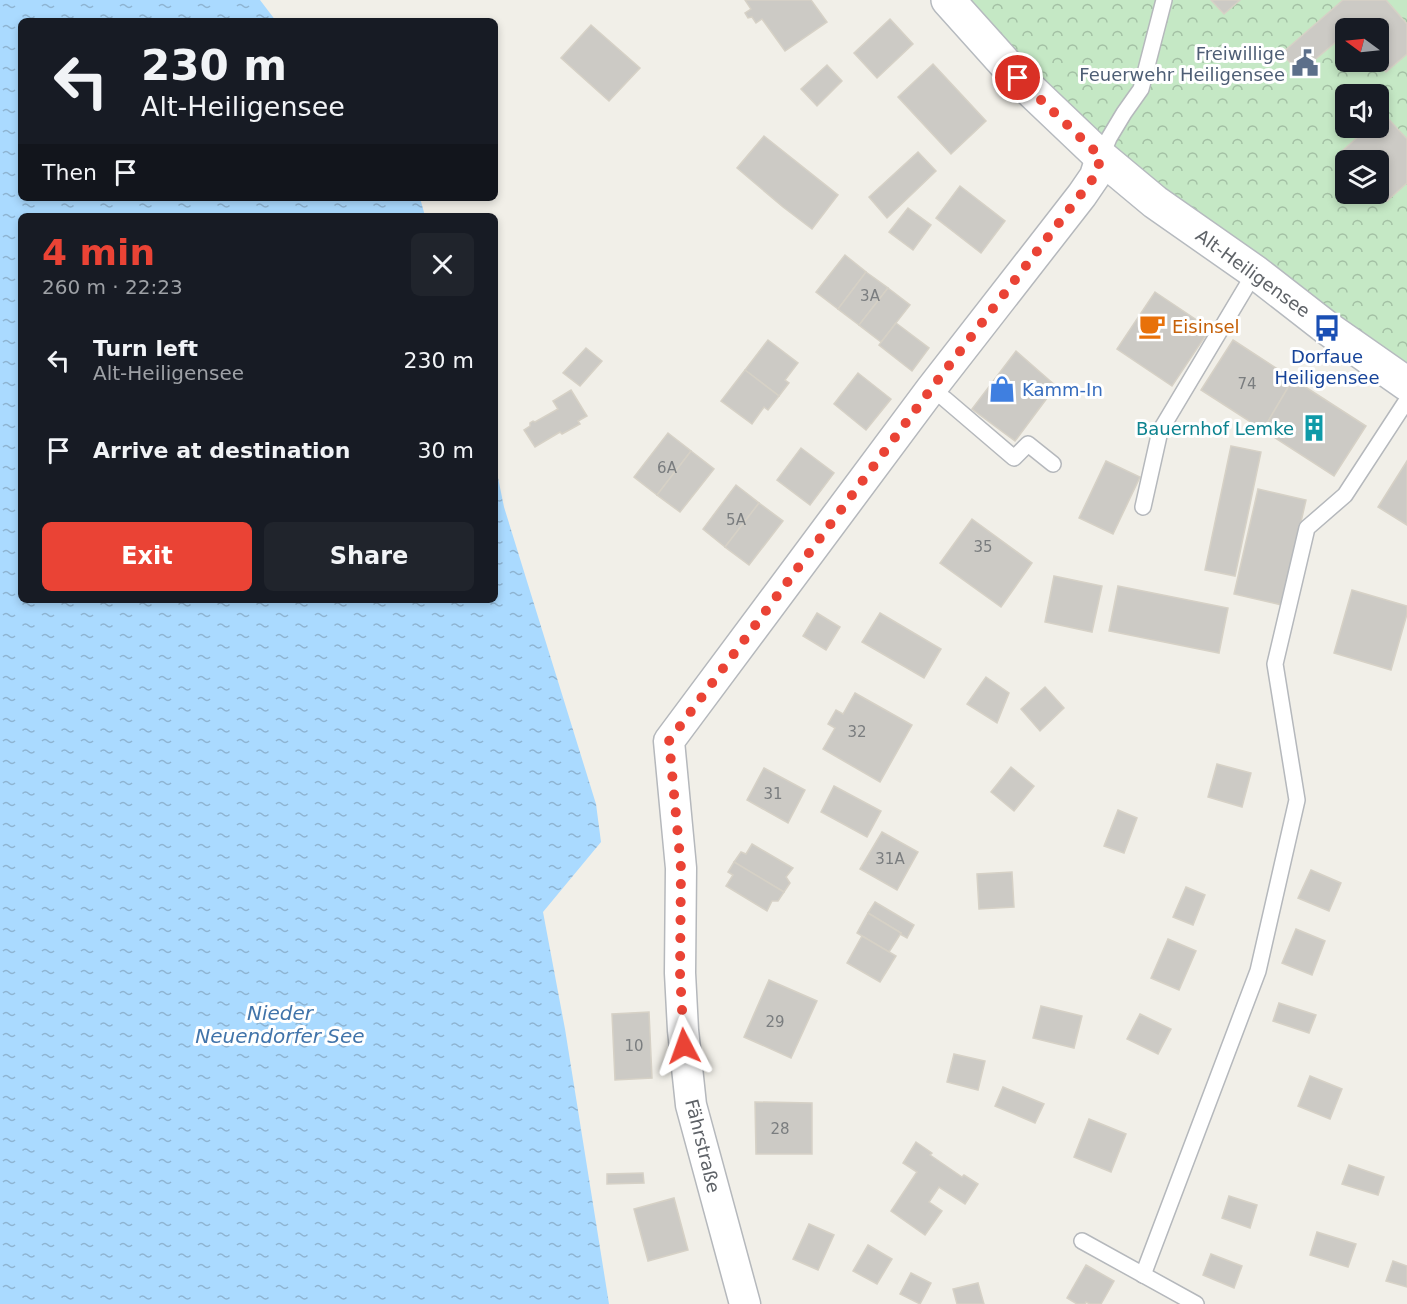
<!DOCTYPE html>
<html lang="en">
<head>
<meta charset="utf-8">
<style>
	:root { --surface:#171b24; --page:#20242c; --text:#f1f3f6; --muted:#9ea1a6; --accent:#ea4335 }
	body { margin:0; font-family:"DejaVu Sans",sans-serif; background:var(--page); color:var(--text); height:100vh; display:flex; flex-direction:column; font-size:22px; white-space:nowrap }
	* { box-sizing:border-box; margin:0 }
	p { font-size:20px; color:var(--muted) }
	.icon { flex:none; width:33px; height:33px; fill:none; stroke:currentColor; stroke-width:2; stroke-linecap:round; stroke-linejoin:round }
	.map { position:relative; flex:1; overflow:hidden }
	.side { position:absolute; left:18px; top:213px; width:480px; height:390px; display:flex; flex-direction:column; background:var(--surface); border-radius:9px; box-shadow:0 3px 9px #0003 }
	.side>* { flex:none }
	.banner { position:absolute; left:18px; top:18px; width:480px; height:183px; border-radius:9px; box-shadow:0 3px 9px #0003; background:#171b24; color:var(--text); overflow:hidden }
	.needle { width:39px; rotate:285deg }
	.controls { position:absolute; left:1335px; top:18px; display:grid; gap:12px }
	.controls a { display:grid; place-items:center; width:54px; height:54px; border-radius:9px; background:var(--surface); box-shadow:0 3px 9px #0003; font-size:30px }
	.pin { position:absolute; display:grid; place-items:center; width:51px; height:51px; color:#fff; margin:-26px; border:3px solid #fff; border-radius:50%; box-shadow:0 2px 6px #0007 }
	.me { position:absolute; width:66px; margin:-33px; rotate:356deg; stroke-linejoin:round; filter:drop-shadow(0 0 4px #0008) }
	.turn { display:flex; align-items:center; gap:21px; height:126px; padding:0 24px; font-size:27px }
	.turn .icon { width:78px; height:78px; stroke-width:2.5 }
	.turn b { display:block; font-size:42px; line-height:51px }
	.then { display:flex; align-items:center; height:57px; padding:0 24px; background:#0003; gap:12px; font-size:22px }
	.round { display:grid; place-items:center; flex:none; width:63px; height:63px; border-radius:9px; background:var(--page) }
	.overview { display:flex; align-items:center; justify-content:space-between; height:102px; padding:0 24px }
	h1 { font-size:36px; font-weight:600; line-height:45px; color:var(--accent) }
	.button { display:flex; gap:12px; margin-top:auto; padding:12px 24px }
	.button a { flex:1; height:69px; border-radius:9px; background:var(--accent); color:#fff; font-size:24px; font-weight:600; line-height:69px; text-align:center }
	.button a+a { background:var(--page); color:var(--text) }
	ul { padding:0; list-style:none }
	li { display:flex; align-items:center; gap:18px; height:90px; padding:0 24px }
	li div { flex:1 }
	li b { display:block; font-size:22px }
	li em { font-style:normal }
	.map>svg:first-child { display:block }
</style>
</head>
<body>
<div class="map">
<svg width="1407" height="1304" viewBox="0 0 1407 1304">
	<defs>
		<pattern id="park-crowns" width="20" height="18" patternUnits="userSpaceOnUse" patternTransform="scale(1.5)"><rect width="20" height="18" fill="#c5e8c5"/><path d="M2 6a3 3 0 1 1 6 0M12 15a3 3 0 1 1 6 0" fill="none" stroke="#a3c0a4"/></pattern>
		<pattern id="water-ripples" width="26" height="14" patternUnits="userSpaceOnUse" patternTransform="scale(1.5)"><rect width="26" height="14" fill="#aadaff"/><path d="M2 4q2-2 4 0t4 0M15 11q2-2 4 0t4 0" fill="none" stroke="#8eb4d2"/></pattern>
	</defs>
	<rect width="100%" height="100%" fill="#f1efe8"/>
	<!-- park -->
	<path fill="url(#park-crowns)" fill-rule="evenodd" d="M967 0H1407V366L1222 233 1136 168 1007 46ZM1346 28H1378V62H1346ZM1346 94H1378V128H1346ZM1346 160H1378V194H1346Z"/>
	<!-- water -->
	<path fill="url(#water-ripples)" d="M0 0H260L276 21H21V198H420L425 216H21V600H495V463L504 507 596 804 601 842 543 912 565 1029 609 1304H0Z"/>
	<!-- building -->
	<g fill="#cccac5" stroke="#d6d1c6" stroke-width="1.5">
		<path d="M745 0H811L827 22 785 51 762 19 756 23 752 17 748 18 745 13 751 9Z"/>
		<path d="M1211 0H1240L1224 14Z"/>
		<path d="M1343 0H1386L1407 24V54L1386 72 1377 62H1378V28H1359L1355 23 1348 28H1346V31L1336 39 1337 41 1299 73 1282 53Z"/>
		<path d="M890 19 913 44 877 78 854 53Z"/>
		<path d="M591 25 640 68 609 101 561 58Z"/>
		<path d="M933 64 986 121 951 154 898 97Z"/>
		<path d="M827 65 842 81 817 106 801 89Z"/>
		<path d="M1383 113 1407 139V183L1387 201 1378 192V160H1349L1341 152 1368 128H1378V118Z"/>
		<path d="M764 136 838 195 812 229 783 207 737 168Z"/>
		<path d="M918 152 936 171 887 218 869 197Z"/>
		<path d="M960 186 1005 221 981 253 936 218Z"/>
		<path d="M908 208 931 225 913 250 889 232Z"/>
		<path d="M845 255 866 272 838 309 816 292Z"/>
		<path d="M866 272 888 288 859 325 838 309Z"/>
		<path d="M888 288 910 305 881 342 859 325Z"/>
		<path d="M1155 292 1210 329 1172 386 1117 349Z"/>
		<path d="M896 323 929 348 912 371 879 345Z"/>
		<path d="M768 340 798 363 785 380 789 383 779 396 745 370Z"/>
		<path d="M1233 340 1293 379 1263 430 1201 390Z"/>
		<path d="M586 348 602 361 580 386 563 373Z"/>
		<path d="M1016 351 1056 386 1015 441 972 409Z"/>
		<path d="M745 370 779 396 768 410 764 407 752 424 721 401Z"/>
		<path d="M858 373 891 399 866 430 834 404Z"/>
		<path d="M1293 379 1366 426 1334 476 1263 430Z"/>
		<path d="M571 390 587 416 578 421 580 424 562 434 560 432 535 447 524 430 530 426V423L533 421 535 422 558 409 553 401Z"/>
		<path d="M668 433 691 451 657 495 634 477Z"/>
		<path d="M1231 446 1261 452 1235 576 1205 570Z"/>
		<path d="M801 448 834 473 810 505 777 480Z"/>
		<path d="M691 451 714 469 680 512 657 495Z"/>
		<path d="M1106 461 1140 477 1113 534 1079 518Z"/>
		<path d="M1407 461V525L1378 507Z"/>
		<path d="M736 485 759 503 725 547 703 529Z"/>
		<path d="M1258 489 1306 500 1282 605 1234 594Z"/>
		<path d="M759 503 783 521 749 565 725 547Z"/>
		<path d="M972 519 1032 563 1001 607 940 563Z"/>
		<path d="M1054 576 1102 586 1092 632 1045 622Z"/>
		<path d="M1118 586 1228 608 1219 653 1109 631Z"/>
		<path d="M1352 590 1407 606V614L1391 670 1334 653Z"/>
		<path d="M817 613 840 627 826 650 803 636Z"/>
		<path d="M880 613 941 649 924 678 862 642Z"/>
		<path d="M986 677 1009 693 997 723 967 704Z"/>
		<path d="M1045 687 1064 708 1040 731 1021 709Z"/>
		<path d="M855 693 912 725 880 782 823 749 835 728 828 724 836 710 843 714Z"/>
		<path d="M1217 764 1251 773 1242 807 1208 797Z"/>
		<path d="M1011 767 1034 786 1014 811 991 792Z"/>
		<path d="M764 768 805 790 788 823 747 800Z"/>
		<path d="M834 786 881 811 867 837 821 812Z"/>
		<path d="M1118 810 1137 818 1124 853 1104 846Z"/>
		<path d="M882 832 918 852 897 890 860 869Z"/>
		<path d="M752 844 793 868 786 877 790 883 784 892 734 862 741 852 746 854Z"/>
		<path d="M734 862 784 892 778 901H772L767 911 726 886 733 875 728 872Z"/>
		<path d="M1311 870 1341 883 1329 911 1298 898Z"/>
		<path d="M1012 872 1014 907 979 909 977 874Z"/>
		<path d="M1186 887 1205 895 1193 925 1173 917Z"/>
		<path d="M875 902 914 925 907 938 900 934 901 933 868 913Z"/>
		<path d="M868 913 901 933 889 952 857 933Z"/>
		<path d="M1296 929 1325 941 1312 975 1282 963Z"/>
		<path d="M862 936 896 956 880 982 847 963Z"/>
		<path d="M1168 939 1196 951 1179 990 1151 978Z"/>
		<path d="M769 980 817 1001 791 1058 744 1037Z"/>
		<path d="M1279 1003 1316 1015 1309 1033 1273 1021Z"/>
		<path d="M1041 1006 1082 1016 1074 1048 1033 1038Z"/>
		<path d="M649 1012 652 1078 615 1080 612 1014Z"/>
		<path d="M1140 1014 1171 1029 1158 1054 1127 1039Z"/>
		<path d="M954 1054 985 1061 978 1090 947 1082Z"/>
		<path d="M1310 1076 1342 1089 1330 1119 1298 1106Z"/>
		<path d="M1003 1087 1044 1104 1035 1123 995 1106Z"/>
		<path d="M755 1102 812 1103V1154H756Z"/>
		<path d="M1089 1119 1126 1134 1111 1172 1074 1157Z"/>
		<path d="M916 1142 932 1153 930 1155 962 1177 964 1175 978 1184 965 1204 939 1187 929 1202 942 1211 925 1235 891 1211 917 1172 903 1163Z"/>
		<path d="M1349 1165 1384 1177 1378 1195 1342 1184Z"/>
		<path d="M643 1173 644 1183 607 1184V1174Z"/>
		<path d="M1229 1196 1257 1205 1250 1228 1222 1218Z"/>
		<path d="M674 1198 688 1250 648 1261 634 1209Z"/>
		<path d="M809 1224 834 1235 818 1270 793 1259Z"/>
		<path d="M1317 1232 1356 1244 1348 1267 1310 1255Z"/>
		<path d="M868 1245 892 1259 877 1284 853 1271Z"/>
		<path d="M1211 1254 1242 1266 1234 1288 1203 1275Z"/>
		<path d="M1393 1261 1407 1266V1287L1386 1281Z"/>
		<path d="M1086 1265 1114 1281 1101 1304H1090L1086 1302 1085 1304H1077L1067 1298Z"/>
		<path d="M911 1273 931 1283 920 1304 900 1294Z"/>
		<path d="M978 1283 984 1304H957L953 1289Z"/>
	</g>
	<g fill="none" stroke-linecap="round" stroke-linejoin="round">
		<defs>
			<g id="service">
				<path d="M1101 157 1109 138 1124 113 1141 89 1164 0"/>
				<path d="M931 389 945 399 1014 458 1028 444 1053 464"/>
				<path d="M1143 507 1160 431 1255 272"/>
				<path d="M1082 1241 1196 1304"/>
				<path d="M1143 1275 1258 971 1297 800 1275 664 1307 528 1345 495 1407 400"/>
			</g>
			<path id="minor" d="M745 1304 691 1105 683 1030 680 973 681 868 669 741 931 389 1082 195 1095 176 1101 157"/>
			<path id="secondary" d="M948 0 1018 78 1101 157 1155 202 1255 272 1327 328 1407 384"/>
		</defs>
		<!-- service casing -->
		<use href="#service" stroke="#b5b8bc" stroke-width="18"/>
		<!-- minor casing -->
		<use href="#minor" stroke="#b5b8bc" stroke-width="33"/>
		<!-- secondary casing -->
		<use href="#secondary" stroke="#b6babf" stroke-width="36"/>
		<!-- service -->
		<use href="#service" stroke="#fff" stroke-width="15"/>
		<!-- minor -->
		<use href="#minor" stroke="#fff" stroke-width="30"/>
		<!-- secondary -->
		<use href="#secondary" stroke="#fff" stroke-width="33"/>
	</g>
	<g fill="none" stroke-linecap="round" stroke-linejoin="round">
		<!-- route -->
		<path stroke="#ea4335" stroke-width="10" stroke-dasharray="0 18" d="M684 1046 680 973 681 868 669 741 931 389 1095 176 1101 157 1018 78"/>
	</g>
	<!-- icons -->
	<defs>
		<symbol id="civic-bare" viewBox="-9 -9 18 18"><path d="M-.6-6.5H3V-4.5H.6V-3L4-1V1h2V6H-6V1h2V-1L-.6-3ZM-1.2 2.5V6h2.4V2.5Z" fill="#5c6f8a" stroke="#fff" stroke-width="2.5" paint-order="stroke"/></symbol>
		<symbol id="cafe-bare" viewBox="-9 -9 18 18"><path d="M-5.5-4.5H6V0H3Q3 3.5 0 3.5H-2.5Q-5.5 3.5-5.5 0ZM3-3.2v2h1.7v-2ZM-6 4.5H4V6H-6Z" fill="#e8710a" stroke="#fff" stroke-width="2.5" paint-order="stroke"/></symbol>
		<symbol id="bus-bare" viewBox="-9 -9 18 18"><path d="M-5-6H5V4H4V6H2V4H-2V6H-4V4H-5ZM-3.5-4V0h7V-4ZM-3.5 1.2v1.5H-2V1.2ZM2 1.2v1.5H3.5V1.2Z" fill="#1a4fb4" stroke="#fff" stroke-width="2.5" paint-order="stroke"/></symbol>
		<symbol id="shop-bare" viewBox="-9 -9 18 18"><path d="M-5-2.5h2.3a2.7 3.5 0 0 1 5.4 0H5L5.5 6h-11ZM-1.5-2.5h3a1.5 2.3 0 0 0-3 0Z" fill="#3f7fe0" stroke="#fff" stroke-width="2.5" paint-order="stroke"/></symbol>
		<symbol id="building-bare" viewBox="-9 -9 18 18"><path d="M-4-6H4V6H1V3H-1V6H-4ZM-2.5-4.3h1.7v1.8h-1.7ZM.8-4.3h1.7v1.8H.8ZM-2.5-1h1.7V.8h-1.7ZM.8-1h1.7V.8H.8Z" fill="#0f9aa8" stroke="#fff" stroke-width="2.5" paint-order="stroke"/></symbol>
	</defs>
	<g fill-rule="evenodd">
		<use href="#civic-bare" x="1286" y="44" width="38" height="38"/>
		<use href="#cafe-bare" x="1133" y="307" width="38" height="38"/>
		<use href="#bus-bare" x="1308" y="309" width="38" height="38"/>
		<use href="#shop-bare" x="983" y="370" width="38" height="38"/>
		<use href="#building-bare" x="1295" y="409" width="38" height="38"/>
	</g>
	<g text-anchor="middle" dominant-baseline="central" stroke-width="6" stroke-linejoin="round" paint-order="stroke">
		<!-- number labels -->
		<g font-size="15" fill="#7a7d7f">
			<text x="870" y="296">3A</text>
			<text x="1247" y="384">74</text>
			<text x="667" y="468">6A</text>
			<text x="736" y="520">5A</text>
			<text x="983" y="547">35</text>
			<text x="857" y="732">32</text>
			<text x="773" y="794">31</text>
			<text x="890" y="859">31A</text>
			<text x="775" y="1022">29</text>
			<text x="634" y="1046">10</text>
			<text x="780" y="1129">28</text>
		</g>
		<!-- service labels -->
		<g font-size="18" fill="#4e5e75" stroke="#fff" text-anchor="end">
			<text x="1285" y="53">Freiwillige<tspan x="1285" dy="21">Feuerwehr Heiligensee</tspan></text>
		</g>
		<!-- street labels -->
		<g font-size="18" fill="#5f6368" stroke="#fff">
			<text transform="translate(1253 273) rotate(36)">Alt-Heiligensee</text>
			<text transform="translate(703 1146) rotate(76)">Fährstraße</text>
		</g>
		<!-- food labels -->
		<g font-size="18" fill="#c56008" stroke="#fff" text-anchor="start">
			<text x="1172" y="326">Eisinsel</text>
		</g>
		<!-- transit labels -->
		<g font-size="18" fill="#164399" stroke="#fff">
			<text x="1327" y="356">Dorfaue<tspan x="1327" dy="21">Heiligensee</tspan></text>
		</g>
		<!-- shop labels -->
		<g font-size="18" fill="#366cbe" stroke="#fff" text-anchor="start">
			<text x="1022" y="389">Kamm-In</text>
		</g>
		<!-- culture labels -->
		<g font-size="18" fill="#0d838f" stroke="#fff" text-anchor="end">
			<text x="1294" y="428">Bauernhof Lemke</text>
		</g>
		<!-- water labels -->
		<g font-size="20" font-style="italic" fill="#4174aa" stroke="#fff">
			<text x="280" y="1013">Nieder<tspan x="280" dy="23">Neuendorfer See</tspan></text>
		</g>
	</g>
</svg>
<div class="controls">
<a><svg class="needle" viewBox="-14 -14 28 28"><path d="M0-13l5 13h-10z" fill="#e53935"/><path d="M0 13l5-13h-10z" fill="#9ea1a6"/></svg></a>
<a><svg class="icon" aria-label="sound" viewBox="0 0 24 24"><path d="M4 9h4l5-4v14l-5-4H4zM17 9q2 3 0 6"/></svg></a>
<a><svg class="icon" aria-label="layers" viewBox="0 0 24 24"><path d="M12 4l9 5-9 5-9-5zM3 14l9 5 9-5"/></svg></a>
</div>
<div class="pin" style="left:1018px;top:78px;background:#d93025"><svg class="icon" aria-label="arrive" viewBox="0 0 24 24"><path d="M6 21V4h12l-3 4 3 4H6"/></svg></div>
<svg class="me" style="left:684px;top:1046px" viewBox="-20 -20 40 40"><path d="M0-17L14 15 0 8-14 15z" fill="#ea4335" stroke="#fff" stroke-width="4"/></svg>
<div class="banner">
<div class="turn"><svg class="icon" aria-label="left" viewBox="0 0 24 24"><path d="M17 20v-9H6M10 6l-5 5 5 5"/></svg><div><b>230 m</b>Alt-Heiligensee</div></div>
<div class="then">Then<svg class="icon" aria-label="arrive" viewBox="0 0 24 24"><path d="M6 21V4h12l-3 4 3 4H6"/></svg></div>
</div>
<section class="side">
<div class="overview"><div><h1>4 min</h1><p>260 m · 22:23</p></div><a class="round"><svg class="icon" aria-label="close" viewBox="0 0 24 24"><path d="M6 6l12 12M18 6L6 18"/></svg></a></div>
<ul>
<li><svg class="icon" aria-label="left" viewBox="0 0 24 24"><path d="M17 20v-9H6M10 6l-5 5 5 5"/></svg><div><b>Turn left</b><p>Alt-Heiligensee</p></div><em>230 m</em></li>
<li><svg class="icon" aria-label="arrive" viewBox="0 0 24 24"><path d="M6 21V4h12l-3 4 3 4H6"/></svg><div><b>Arrive at destination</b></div><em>30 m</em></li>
</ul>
<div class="button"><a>Exit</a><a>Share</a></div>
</section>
</div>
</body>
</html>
